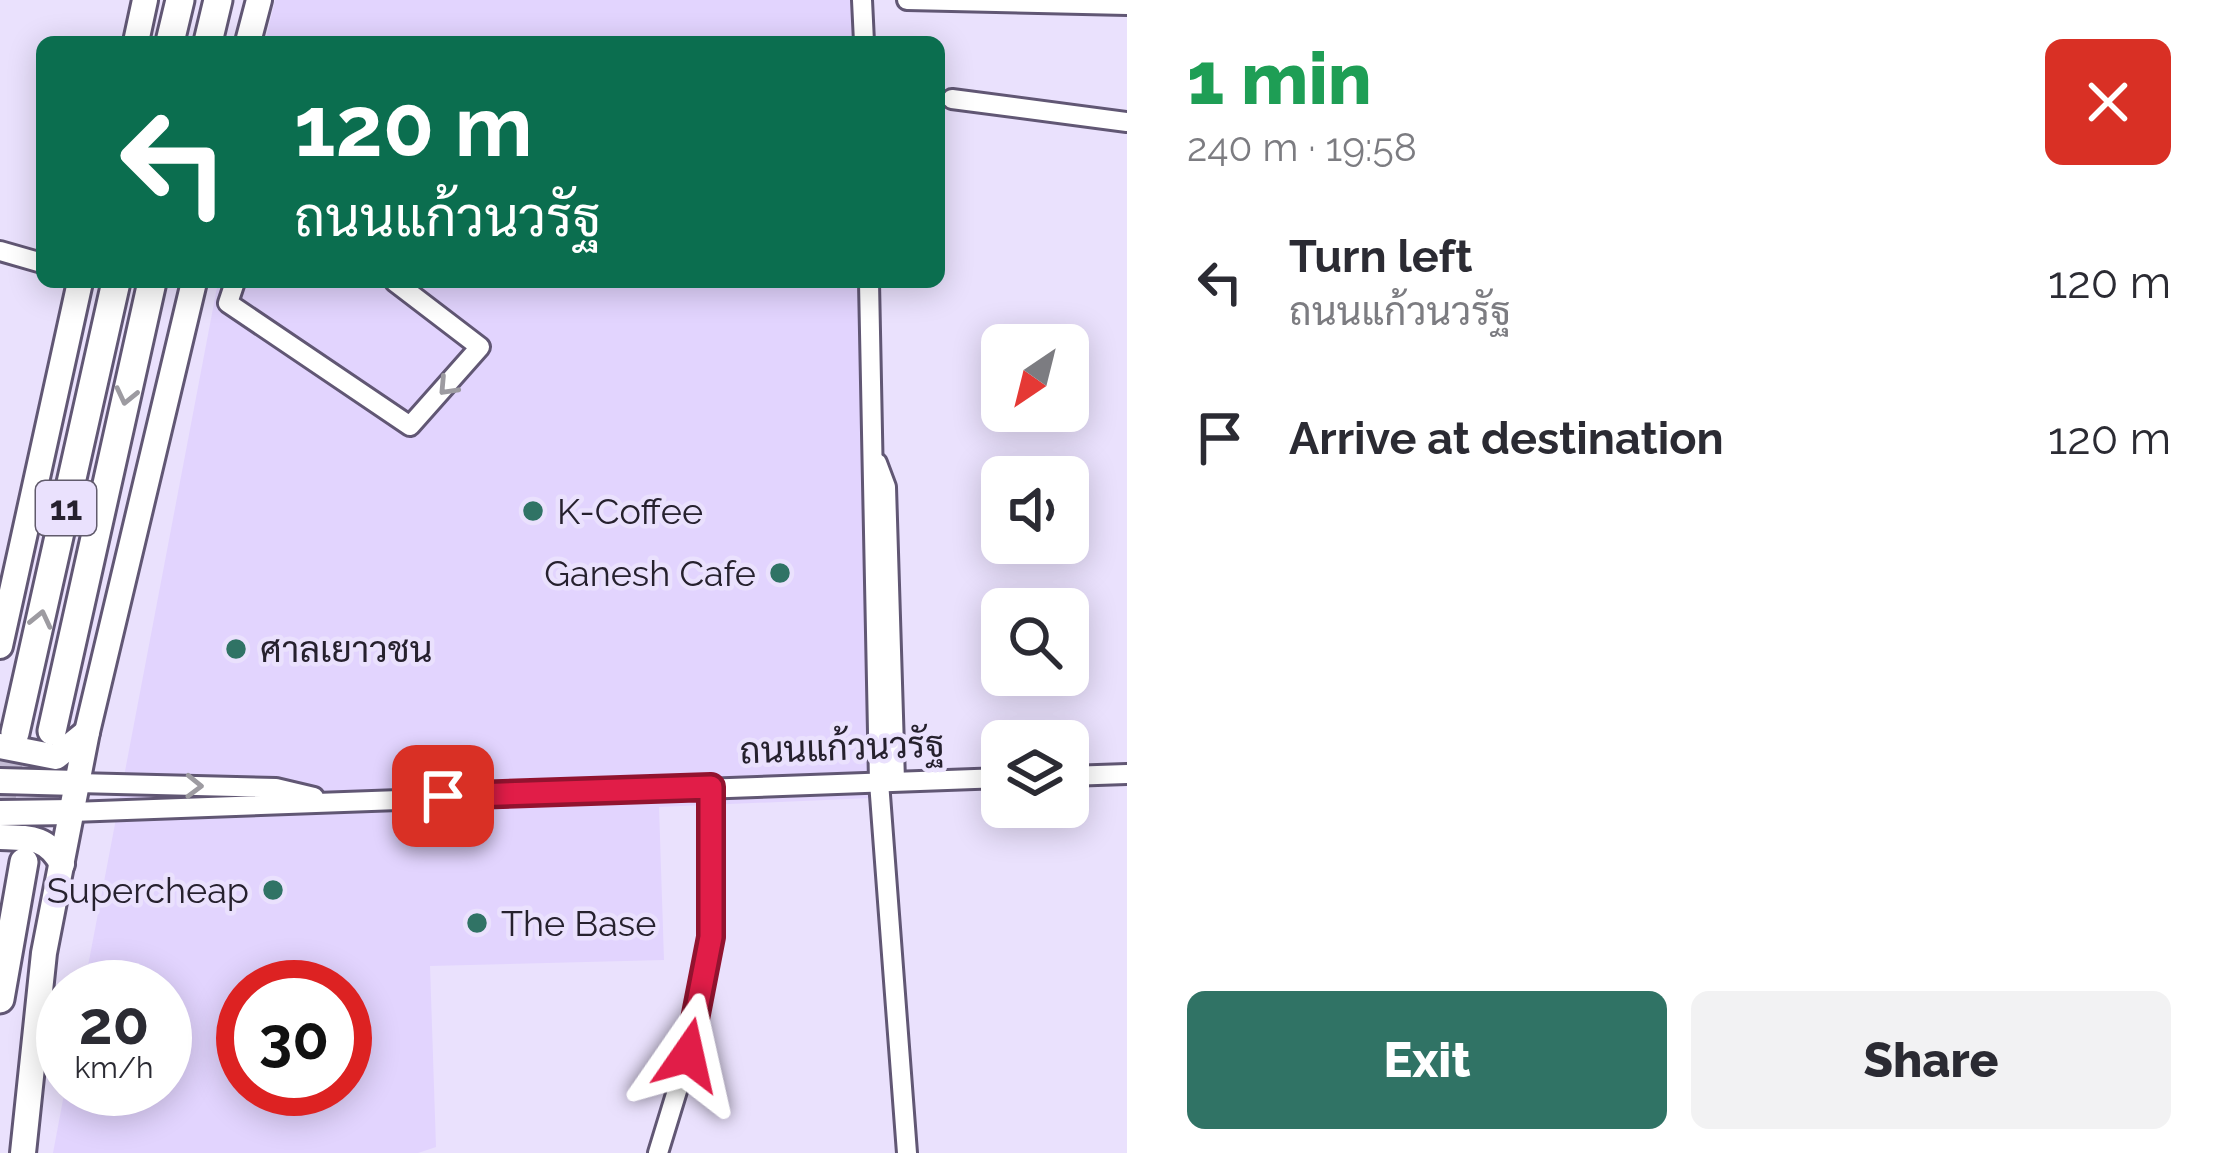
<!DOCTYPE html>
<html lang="en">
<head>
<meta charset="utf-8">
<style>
	:root { --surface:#fff; --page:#f2f2f3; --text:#2b2b33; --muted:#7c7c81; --accent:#307365 }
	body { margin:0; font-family:Raleway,Sarabun,sans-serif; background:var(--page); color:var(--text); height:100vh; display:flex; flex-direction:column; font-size:45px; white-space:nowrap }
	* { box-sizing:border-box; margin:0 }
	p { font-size:39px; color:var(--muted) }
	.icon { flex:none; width:66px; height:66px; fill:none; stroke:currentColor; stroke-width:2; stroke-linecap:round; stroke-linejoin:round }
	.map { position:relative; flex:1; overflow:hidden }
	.panel { display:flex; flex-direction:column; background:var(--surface); width:1104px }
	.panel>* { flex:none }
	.guide { position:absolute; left:36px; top:36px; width:909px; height:252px; border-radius:18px; box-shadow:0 6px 30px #0003; background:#0b6e4f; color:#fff; overflow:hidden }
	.needle { width:78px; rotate:215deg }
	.controls { position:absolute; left:981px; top:324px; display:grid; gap:24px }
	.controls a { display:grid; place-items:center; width:108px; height:108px; border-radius:18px; background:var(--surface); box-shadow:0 6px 30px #0003; font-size:60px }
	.speed { position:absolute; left:36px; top:960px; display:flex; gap:24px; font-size:60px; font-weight:700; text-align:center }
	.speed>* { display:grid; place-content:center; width:156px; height:156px; border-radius:50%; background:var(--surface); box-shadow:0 6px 30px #0003; line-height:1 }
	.speed small { font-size:30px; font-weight:400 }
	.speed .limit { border:18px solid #d22; background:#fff; color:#111 }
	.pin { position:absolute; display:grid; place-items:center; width:102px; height:102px; color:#fff; margin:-51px; border-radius:24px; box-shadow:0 6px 18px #0006 }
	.me { position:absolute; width:132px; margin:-66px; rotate:11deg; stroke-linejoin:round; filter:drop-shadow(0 0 9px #0008) }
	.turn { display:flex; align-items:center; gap:42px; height:252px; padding:0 60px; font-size:54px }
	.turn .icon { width:156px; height:156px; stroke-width:2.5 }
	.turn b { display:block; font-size:84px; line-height:102px }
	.round { display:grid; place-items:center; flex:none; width:126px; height:126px; border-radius:18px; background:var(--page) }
	.overview { display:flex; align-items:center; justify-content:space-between; height:204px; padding:0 60px }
	h1 { font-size:72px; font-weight:800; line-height:90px; color:#1e9e55 }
	.action { display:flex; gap:24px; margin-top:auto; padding:24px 60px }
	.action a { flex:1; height:138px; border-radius:18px; background:var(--accent); color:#fff; font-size:48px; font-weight:800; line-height:138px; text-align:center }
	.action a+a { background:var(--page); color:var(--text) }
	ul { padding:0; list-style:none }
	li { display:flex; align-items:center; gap:36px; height:156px; padding:0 60px }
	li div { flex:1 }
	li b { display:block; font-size:45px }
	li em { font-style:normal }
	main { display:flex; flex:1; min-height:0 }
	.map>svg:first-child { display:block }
</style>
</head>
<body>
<main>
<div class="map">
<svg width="1127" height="1153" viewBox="0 0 1127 1153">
	<rect width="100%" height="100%" fill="#eae1fd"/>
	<!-- built -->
	<g fill="#e2d4fe" fill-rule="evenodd">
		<path d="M275 0H854L855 42H265Z"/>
		<path d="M218 282H860L872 798 659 807 664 960 430 966 436 1147 418 1153H53L65 1089H165V987H84ZM243 987H345V1089H243Z"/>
	</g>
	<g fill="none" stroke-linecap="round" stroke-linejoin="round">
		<!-- highway-tunnel -->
		<path stroke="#c3bbd4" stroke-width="27" stroke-dasharray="27 14" stroke-linecap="butt" d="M0 808 15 733"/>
		<defs>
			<g id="minor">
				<path d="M862 0 864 42"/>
				<path d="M907 0 1127 5"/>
				<path d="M952 99 1127 122"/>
				<path d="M0 251 42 263"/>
				<path d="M235 282 228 303 410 426 480 347 395 282"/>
				<path d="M869 282 879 782 907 1153"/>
				<path d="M877 463 886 487 895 781"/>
				<path d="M1068 776 1127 774"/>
				<path d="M77 783 276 788 314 797"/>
				<path d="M72 812 1002 778"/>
				<path d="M658 1153 688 1055 711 937V787"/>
			</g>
			<g id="major">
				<path d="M136 42 145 0"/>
				<path d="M248 42 259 0"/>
				<path d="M0 646 80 282"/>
				<path d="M0 746 56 757 87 732"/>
				<path d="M0 781 77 783"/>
				<path d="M0 813 72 812"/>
				<path d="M0 837C29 838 47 836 62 864"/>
				<path d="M23 1153 44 953 87 732 194 282"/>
			</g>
			<g id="highway">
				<path d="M170 42 180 0"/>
				<path d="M208 42 218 0"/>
				<path d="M52 731 152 282"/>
				<path d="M15 733 116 282"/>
				<path d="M0 999 24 862"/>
			</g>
		</defs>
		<!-- minor casing -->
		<use href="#minor" stroke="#615774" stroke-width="24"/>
		<!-- major casing -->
		<use href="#major" stroke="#615774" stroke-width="30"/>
		<!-- highway casing -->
		<use href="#highway" stroke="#615774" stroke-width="33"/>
		<!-- minor -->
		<use href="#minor" stroke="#fff" stroke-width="18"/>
		<!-- major -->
		<use href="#major" stroke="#fff" stroke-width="24"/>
		<!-- highway -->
		<use href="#highway" stroke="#fff" stroke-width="27"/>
	</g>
	<!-- one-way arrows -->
	<defs><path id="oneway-chevron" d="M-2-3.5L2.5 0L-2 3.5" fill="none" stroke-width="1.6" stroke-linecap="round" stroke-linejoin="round" transform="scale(3)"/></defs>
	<g stroke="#9d9ba1">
		<use href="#oneway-chevron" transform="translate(447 387) rotate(133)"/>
		<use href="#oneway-chevron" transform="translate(126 396) rotate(103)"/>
		<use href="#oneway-chevron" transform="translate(41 619) rotate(-77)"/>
		<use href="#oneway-chevron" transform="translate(194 786) rotate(1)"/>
	</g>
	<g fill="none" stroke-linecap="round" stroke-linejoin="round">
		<defs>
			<path id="route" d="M443 796 711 787V937L688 1055"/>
		</defs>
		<!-- route casing -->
		<use href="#route" stroke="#92132f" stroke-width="30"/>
		<!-- route -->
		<use href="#route" stroke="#e11d48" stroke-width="21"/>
	</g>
	<!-- markers -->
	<g fill="#307365" stroke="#eae1fd" stroke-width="4.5">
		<circle cx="533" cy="511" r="12"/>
		<circle cx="780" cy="573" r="12"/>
		<circle cx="236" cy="649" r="12"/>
		<circle cx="273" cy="890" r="12"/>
		<circle cx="477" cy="923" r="12"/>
	</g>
	<g text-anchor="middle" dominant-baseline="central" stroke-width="9" stroke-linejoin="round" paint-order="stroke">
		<!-- shield labels -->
		<rect fill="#eae1fd" stroke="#615b6c" stroke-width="3" x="36" y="481" width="60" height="54" rx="9"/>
		<g font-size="33" font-weight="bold" fill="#26212e">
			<text x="66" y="508">11</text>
		</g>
		<!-- poi labels -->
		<g font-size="36" fill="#26212e" stroke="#eae1fd" text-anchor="start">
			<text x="557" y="511">K-Coffee</text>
			<text x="756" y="573" text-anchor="end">Ganesh Cafe</text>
			<text x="260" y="649">ศาลเยาวชน</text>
			<text x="249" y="890" text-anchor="end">Supercheap</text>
			<text x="501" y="923">The Base</text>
		</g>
		<!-- street labels -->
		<g font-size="36" fill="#26212e" stroke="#eae1fd">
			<text transform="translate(842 747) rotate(-2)">ถนนแก้วนวรัฐ</text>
		</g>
	</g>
</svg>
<div class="controls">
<a><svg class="needle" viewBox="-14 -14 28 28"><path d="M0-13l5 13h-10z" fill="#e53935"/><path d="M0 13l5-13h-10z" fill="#7c7c81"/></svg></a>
<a><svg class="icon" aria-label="sound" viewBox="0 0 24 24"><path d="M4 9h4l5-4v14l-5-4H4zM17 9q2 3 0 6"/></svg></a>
<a><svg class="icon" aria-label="search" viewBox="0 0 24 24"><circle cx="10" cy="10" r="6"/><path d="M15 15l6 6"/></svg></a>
<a><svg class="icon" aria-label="layers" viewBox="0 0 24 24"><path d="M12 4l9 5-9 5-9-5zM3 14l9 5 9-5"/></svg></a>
</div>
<div class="speed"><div>20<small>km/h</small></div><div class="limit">30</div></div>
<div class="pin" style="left:443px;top:796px;background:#d93025"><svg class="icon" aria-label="arrive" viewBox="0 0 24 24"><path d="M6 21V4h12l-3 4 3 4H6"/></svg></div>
<svg class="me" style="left:688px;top:1055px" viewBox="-20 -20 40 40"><path d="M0-17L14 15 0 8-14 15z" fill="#e11d48" stroke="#fff" stroke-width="4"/></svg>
<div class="guide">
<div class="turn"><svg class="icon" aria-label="left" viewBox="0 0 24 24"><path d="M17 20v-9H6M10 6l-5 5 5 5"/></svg><div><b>120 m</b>ถนนแก้วนวรัฐ</div></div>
</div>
</div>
<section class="panel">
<div class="overview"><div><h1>1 min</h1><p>240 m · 19:58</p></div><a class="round" style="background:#d93025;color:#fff"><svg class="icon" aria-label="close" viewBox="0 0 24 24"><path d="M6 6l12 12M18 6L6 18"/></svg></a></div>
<ul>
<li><svg class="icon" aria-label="left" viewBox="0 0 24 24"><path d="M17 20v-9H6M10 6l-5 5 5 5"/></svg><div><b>Turn left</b><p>ถนนแก้วนวรัฐ</p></div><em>120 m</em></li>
<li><svg class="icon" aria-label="arrive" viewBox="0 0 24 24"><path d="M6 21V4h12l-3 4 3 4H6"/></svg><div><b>Arrive at destination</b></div><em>120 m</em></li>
</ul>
<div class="action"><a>Exit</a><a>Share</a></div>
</section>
</main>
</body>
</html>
